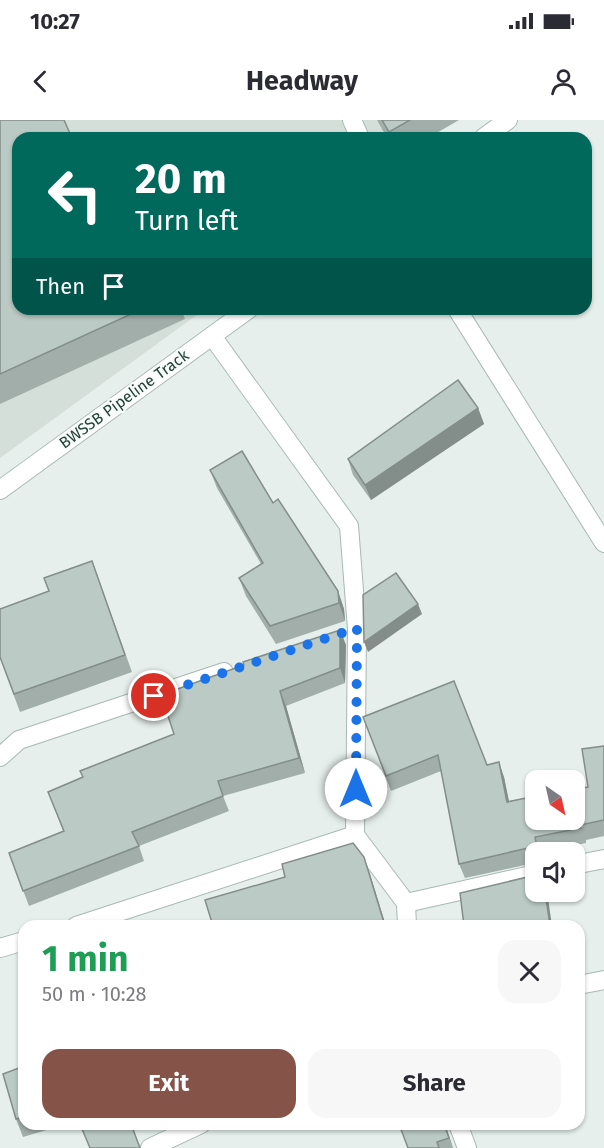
<!DOCTYPE html>
<html lang="en">
<head>
<meta charset="utf-8">
<style>
	:root { --surface:#fff; --page:#f7f7f7; --text:#2b2b33; --muted:#7c7c81; --accent:#855347 }
	body { margin:0; font-family:"Fira Sans",sans-serif; background:var(--page); color:var(--text); height:100vh; display:flex; flex-direction:column; font-size:22px; white-space:nowrap }
	* { box-sizing:border-box; margin:0 }
	p { font-size:20px; color:var(--muted) }
	.icon { flex:none; width:33px; height:33px; fill:none; stroke:currentColor; stroke-width:2; stroke-linecap:round; stroke-linejoin:round }
	.map { position:relative; flex:1; overflow:hidden }
	.drawer { position:absolute; left:18px; top:800px; width:567px; height:210px; display:flex; flex-direction:column; background:var(--surface); border-radius:18px; box-shadow:0 2px 4px #0004 }
	.drawer>* { flex:none }
	.guide { position:absolute; left:12px; top:12px; width:580px; height:183px; border-radius:18px; box-shadow:0 2px 4px #0004; background:#00695c; color:#fff; overflow:hidden }
	.needle { width:39px; rotate:146deg }
	.tools { position:absolute; left:525px; top:650px; display:grid; gap:12px }
	.tools a { display:grid; place-items:center; width:60px; height:60px; border-radius:12px; background:var(--surface); box-shadow:0 2px 4px #0004; font-size:30px }
	.pin { position:absolute; display:grid; place-items:center; width:51px; height:51px; color:#fff; margin:-26px; border:3px solid #fff; border-radius:50%; box-shadow:0 2px 6px #0007 }
	.me { position:absolute; width:66px; margin:-33px; rotate:0deg; stroke-linejoin:round; filter:drop-shadow(0 0 4px #0008) }
	.turn { display:flex; align-items:center; gap:21px; height:126px; padding:0 24px; font-size:27px }
	.turn .icon { width:78px; height:78px; stroke-width:2.5 }
	.turn b { display:block; font-size:42px; line-height:51px }
	.then { display:flex; align-items:center; height:57px; padding:0 24px; background:#0003; gap:12px; font-size:22px }
	.round { display:grid; place-items:center; flex:none; width:63px; height:63px; border-radius:18px; background:var(--page) }
	.headline { display:flex; align-items:center; justify-content:space-between; height:102px; padding:0 24px }
	h1 { font-size:36px; font-weight:700; line-height:45px; color:#1e9e55 }
	.action { display:flex; gap:12px; margin-top:auto; padding:12px 24px }
	.action a { flex:1; height:69px; border-radius:18px; background:var(--accent); color:#fff; font-size:24px; font-weight:700; line-height:69px; text-align:center }
	.action a+a { background:var(--page); color:var(--text) }
	.status { display:flex; justify-content:space-between; align-items:center; height:42px; padding:0 30px; background:var(--surface); direction:ltr }
	.status svg { height:16px; fill:currentColor }
	header { display:flex; justify-content:space-between; align-items:center; height:78px; padding:0 24px; background:var(--surface); font-size:27px; font-weight:700 }
	.map>svg:first-child { display:block }
</style>
</head>
<body>
<div class="status"><b>10:27</b><svg viewBox="0 0 49 12"><path d="M0 12V9h3v3zM5 12V6h3v6zM10 12V3h3v9zM15 12V0h3v12zM26 1h20v11H26zM47 4h2v5h-2z"/></svg></div>
<header><svg class="icon" aria-label="back" viewBox="0 0 24 24"><path d="M15 5l-7 7 7 7"/></svg>Headway<svg class="icon" aria-label="person" viewBox="0 0 24 24"><circle cx="12" cy="8" r="4"/><path d="M4 21q1-7 8-7t8 7"/></svg></header>
<div class="map">
<svg width="604" height="1028" viewBox="0 0 604 1028">
	<rect width="100%" height="100%" fill="#e6efeb"/>
	<!-- built -->
	<path fill="#d4dfda" d="M0 0H394L376 18H18V189H205L0 338Z"/>
	<g fill="none" stroke-linecap="round" stroke-linejoin="round">
		<defs>
			<g id="minor">
				<path d="M352 0 360 18"/>
				<path d="M483 18 508 0"/>
				<path d="M457 189 604 423"/>
				<path d="M212 216 349 406 357 509 355 715"/>
				<path d="M0 370 249 189"/>
				<path d="M0 637 19 620 224 552"/>
				<path d="M574 745 604 739"/>
				<path d="M406 783 536 754"/>
				<path d="M76 806 355 715 406 783 407 806"/>
				<path d="M0 828 24 821"/>
				<path d="M579 865 604 860"/>
				<path d="M458 1004 467 1028"/>
				<path d="M150 1028 201 1004"/>
			</g>
		</defs>
		<!-- minor casing -->
		<use href="#minor" stroke="#a8b8b2" stroke-width="20"/>
		<!-- minor -->
		<use href="#minor" stroke="#fff" stroke-width="18"/>
	</g>
	<!-- wall -->
	<g fill="#a1aea9">
		<path d="M0 0 18 189H181L185 199 0 284Z"/>
		<path d="M377 0H459L428 18H387Z"/>
		<path d="M478 288 484 304 371 380 353 355 348 339Z"/>
		<path d="M210 350 273 383 338 471 344 489 345 501 276 524 246 476 239 458 261 444 217 368Z"/>
		<path d="M92 441 132 552 20 592 0 538 49 471Z"/>
		<path d="M340 510 346 525 345 563 286 586 305 653 223 676 229 691 139 726 144 741 29 786 9 733 63 711 48 672 83 657 174 614Z"/>
		<path d="M363 597 487 645 504 657 509 681 588 667 604 626V716L586 720V723L541 732H536V744L534 743 465 758 459 744 441 651 391 671Z"/>
		<path d="M24 946V1004H67L23 1017 16 999Z"/>
		<path d="M445 1004 453 1028H408Z"/>
	</g>
	<!-- shaded-wall -->
	<g fill="#838d89">
		<path d="M478 288 484 304 371 380 365 365Z"/>
		<path d="M338 471 344 489 345 501 339 483Z"/>
		<path d="M418 484 422 494 368 532 364 522Z"/>
		<path d="M340 510 346 525 345 563 340 548Z"/>
		<path d="M280 571 286 586 305 653 299 638Z"/>
		<path d="M499 642 504 657 512 697 507 682Z"/>
		<path d="M535 717 540 732H538Z"/>
		<path d="M364 737 370 754 386 806H385Z"/>
		<path d="M545 771H547L552 806H550Z"/>
		<path d="M444 1004H445L453 1028 449 1018Z"/>
	</g>
	<!-- building -->
	<g fill="#bbcac4" stroke="#838d89" stroke-width="1.5">
		<path d="M0 0H64L72 18H18V189H142L0 254Z"/>
		<path d="M382 0H410L389 12Z"/>
		<path d="M458 260 478 288 365 365 348 339Z"/>
		<path d="M242 331 273 383 278 379 338 471 339 483 270 506 239 458 263 443 210 350Z"/>
		<path d="M92 441 125 535 14 574 0 537V489L49 471 44 458Z"/>
		<path d="M396 453 418 484 364 522 363 475Z"/>
		<path d="M340 510V548L280 571 299 638 218 661 223 676 132 712 139 726 23 771 9 733 64 711 48 672 83 657 80 651 174 614 161 575 244 545 243 542Z"/>
		<path d="M454 561 487 645 499 642 507 682 536 676V699H574V669L588 667 582 629 604 626V700L580 705 581 708 535 717 537 730 528 728 459 744 438 635 386 656 363 597Z"/>
		<path d="M353 723 364 737 385 806H300L299 803 292 806H213L205 780 285 757 282 744Z"/>
		<path d="M536 755V771H545L550 806H464L460 773Z"/>
		<path d="M24 946V997L16 999 3 954Z"/>
		<path d="M80 1004H131L140 1028H90Z"/>
		<path d="M399 1004H444L449 1018 437 1022 439 1028H408Z"/>
	</g>
	<g fill="none" stroke-linecap="round" stroke-linejoin="round">
		<!-- route -->
		<path stroke="#1a73e8" stroke-width="10" stroke-dasharray="0 18" d="M154 576 357 508 356 669"/>
	</g>
	<g text-anchor="middle" dominant-baseline="central" stroke-width="4.5" stroke-linejoin="round" paint-order="stroke">
		<!-- street labels -->
		<g font-size="16" fill="#24423a" stroke="#f7fbf9">
			<text transform="translate(124 279) rotate(-36)">BWSSB Pipeline Track</text>
		</g>
	</g>
</svg>
<div class="tools">
<a><svg class="needle" viewBox="-14 -14 28 28"><path d="M0-13l5 13h-10z" fill="#e53935"/><path d="M0 13l5-13h-10z" fill="#7c7c81"/></svg></a>
<a><svg class="icon" aria-label="sound" viewBox="0 0 24 24"><path d="M4 9h4l5-4v14l-5-4H4zM17 9q2 3 0 6"/></svg></a>
</div>
<div class="pin" style="left:154px;top:576px;background:#d93025"><svg class="icon" aria-label="arrive" viewBox="0 0 24 24"><path d="M6 21V4h12l-3 4 3 4H6"/></svg></div>
<svg class="me" style="left:356px;top:669px" viewBox="-20 -20 40 40"><circle r="19" fill="#fff"/><path d="M0-13L10 11 0 6-10 11z" fill="#1a73e8"/></svg>
<div class="guide">
<div class="turn"><svg class="icon" aria-label="left" viewBox="0 0 24 24"><path d="M17 20v-9H6M10 6l-5 5 5 5"/></svg><div><b>20 m</b>Turn left</div></div>
<div class="then">Then<svg class="icon" aria-label="arrive" viewBox="0 0 24 24"><path d="M6 21V4h12l-3 4 3 4H6"/></svg></div>
</div>
<section class="drawer">
<div class="headline"><div><h1>1 min</h1><p>50 m · 10:28</p></div><a class="round"><svg class="icon" aria-label="close" viewBox="0 0 24 24"><path d="M6 6l12 12M18 6L6 18"/></svg></a></div>
<div class="action"><a>Exit</a><a>Share</a></div>
</section>
</div>
</body>
</html>
